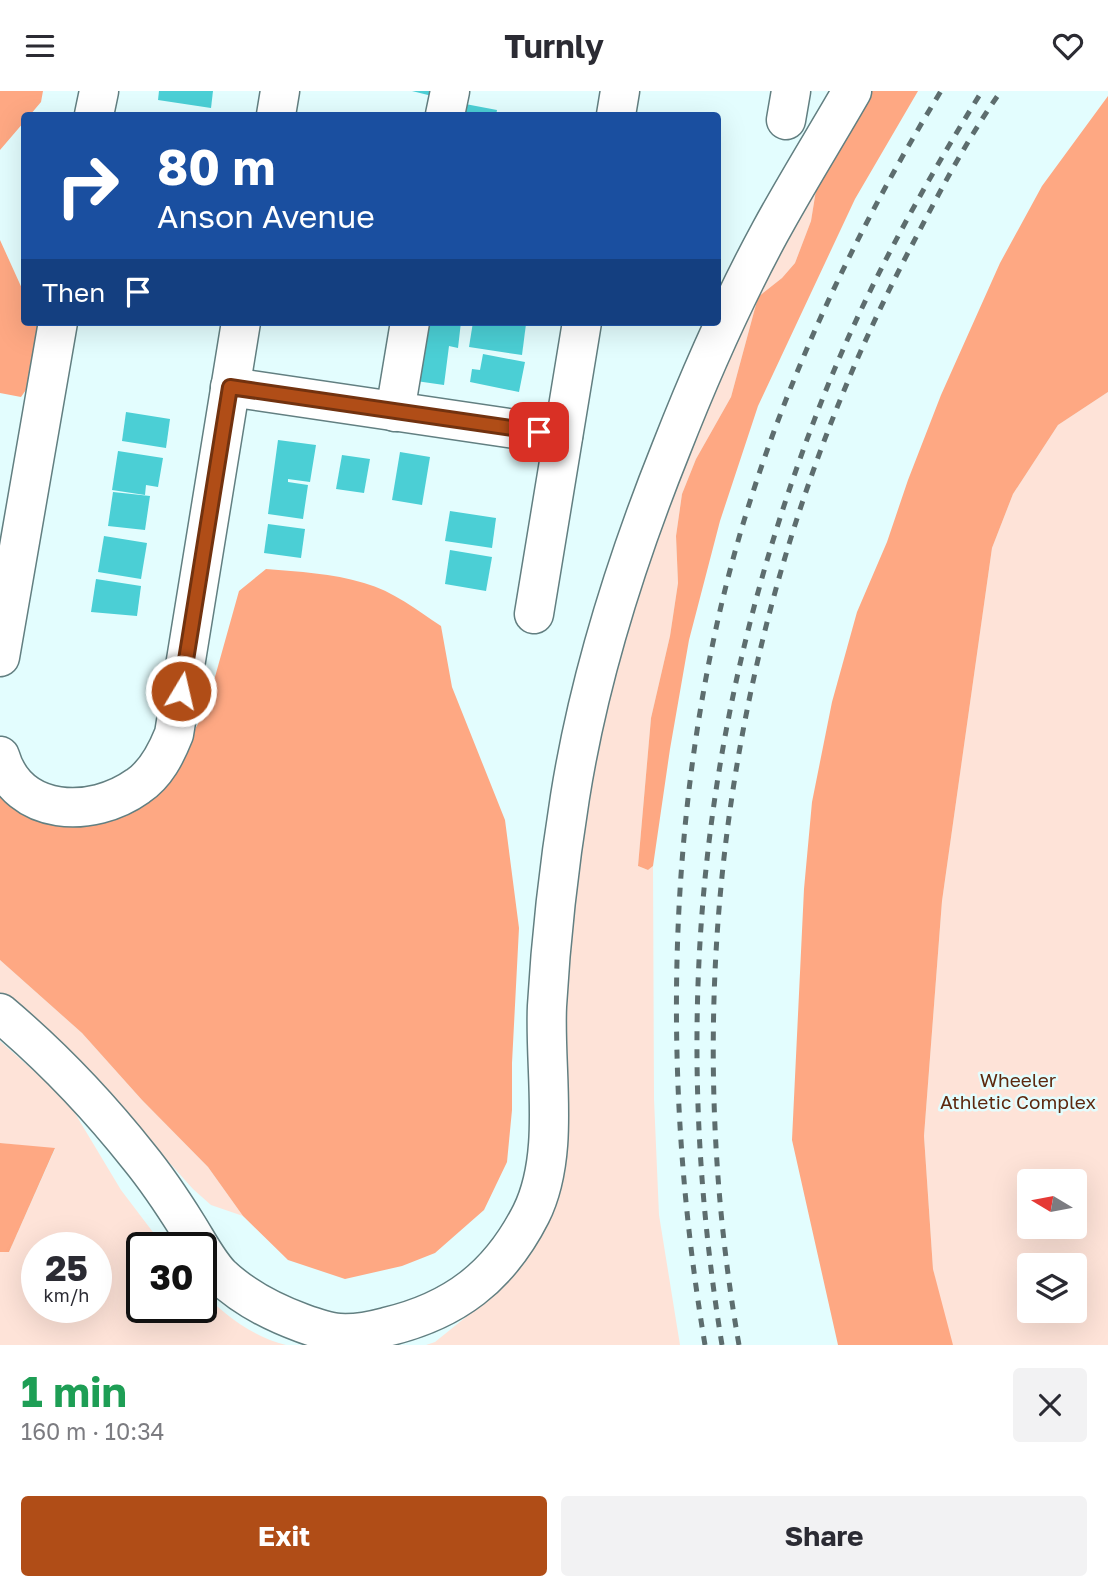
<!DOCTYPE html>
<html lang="en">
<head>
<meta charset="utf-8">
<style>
	:root { --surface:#fff; --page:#f2f2f3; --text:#2b2b33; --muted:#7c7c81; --accent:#b04d17 }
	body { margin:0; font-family:"Golos Text",sans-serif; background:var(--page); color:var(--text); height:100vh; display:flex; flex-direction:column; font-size:26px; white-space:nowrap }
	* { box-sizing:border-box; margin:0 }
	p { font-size:23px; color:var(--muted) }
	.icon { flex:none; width:38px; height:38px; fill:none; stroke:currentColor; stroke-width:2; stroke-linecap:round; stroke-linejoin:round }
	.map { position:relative; height:1254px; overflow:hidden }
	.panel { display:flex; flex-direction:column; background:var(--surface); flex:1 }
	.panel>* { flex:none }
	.top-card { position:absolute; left:21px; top:21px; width:700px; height:214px; border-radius:7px; box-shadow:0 7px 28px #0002; background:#1a4fa0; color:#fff; overflow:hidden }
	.needle { width:46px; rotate:280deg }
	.fabs { position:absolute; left:1017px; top:1078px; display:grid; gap:14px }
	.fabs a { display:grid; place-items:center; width:70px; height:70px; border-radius:7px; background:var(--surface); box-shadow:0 7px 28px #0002; font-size:35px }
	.speed { position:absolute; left:21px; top:1141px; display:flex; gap:14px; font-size:35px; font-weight:700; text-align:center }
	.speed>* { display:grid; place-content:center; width:91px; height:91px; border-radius:50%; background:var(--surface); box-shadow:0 7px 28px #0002; line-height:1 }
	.speed small { font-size:18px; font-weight:400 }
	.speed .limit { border:4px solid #111; border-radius:10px; background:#fff; color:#111 }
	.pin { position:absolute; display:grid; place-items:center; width:60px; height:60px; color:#fff; margin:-30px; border-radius:14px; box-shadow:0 4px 10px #0006 }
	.me { position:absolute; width:77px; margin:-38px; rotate:9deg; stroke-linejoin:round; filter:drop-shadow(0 0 5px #0008) }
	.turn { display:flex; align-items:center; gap:24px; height:147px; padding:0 21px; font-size:32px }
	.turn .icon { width:91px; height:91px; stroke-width:2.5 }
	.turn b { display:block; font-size:49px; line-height:60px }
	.then { display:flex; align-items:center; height:66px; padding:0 21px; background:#0003; gap:14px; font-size:26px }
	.round { display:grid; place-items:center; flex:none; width:74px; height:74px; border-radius:7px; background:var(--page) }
	.summary { display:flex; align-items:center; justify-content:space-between; height:119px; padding:0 21px }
	h1 { font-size:42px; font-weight:700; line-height:52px; color:#1e9e55 }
	.action { display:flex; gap:14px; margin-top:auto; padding:14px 21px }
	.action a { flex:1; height:80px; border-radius:7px; background:var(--accent); color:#fff; font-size:28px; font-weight:700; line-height:80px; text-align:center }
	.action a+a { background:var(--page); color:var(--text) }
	header { display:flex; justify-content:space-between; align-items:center; height:91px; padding:0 21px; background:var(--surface); font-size:32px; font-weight:700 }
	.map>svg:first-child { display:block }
</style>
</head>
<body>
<header><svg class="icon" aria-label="menu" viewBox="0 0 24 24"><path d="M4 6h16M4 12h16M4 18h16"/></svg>Turnly<svg class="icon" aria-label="heart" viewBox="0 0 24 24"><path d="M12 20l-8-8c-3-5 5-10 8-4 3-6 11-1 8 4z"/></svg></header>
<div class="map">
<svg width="1108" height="1254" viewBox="0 0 1108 1254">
	<rect width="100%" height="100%" fill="#e3fdfe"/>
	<!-- green -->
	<g fill="#fee3d8" fill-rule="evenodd">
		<path d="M816 99 811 130 795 172 782 187 758 206 731 306 696 368 682 403 676 445 678 492 670 545 651 627 638 775 648 779 653 775 654 1008 659 1124 680 1254H426L435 1251 497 1201 533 1159 557 1106 563 914 573 788 617 550 737 233Z"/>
		<path d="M1108 301V1254H950L933 1178 924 1045 942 810 992 457 1013 403 1058 334ZM1029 1090H1074V1136H1029ZM1029 1174H1074V1220H1029Z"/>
		<path d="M0 869 82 942 142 1009 208 1076 243 1125 211 1114 193 1098 114 1010 0 906Z"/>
		<path d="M0 950 44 989 73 1019 121 1099 165 1157H142V1216H201V1199C222 1223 255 1247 286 1254H0V1161H9L55 1058 0 1052ZM37 1157H96V1216H37Z"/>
	</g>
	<!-- forest -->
	<g fill="#fea883">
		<path d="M0 0H43L41 11 30 24H24V31L0 59Z"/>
		<path d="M868 0H918L855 108 758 315 720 430 689 549 670 658 653 775 648 779 638 775 651 627 670 545 678 492 676 445 682 403 696 368 731 306 758 206 782 187 795 172 811 130 816 99Z"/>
		<path d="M1108 5V301L1058 334 1013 403 992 457 942 810 924 1045 933 1178 953 1254H838L792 1049 804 798 812 711 832 611 857 521 887 451 908 389 941 304 1000 172 1042 95Z"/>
		<path d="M0 149 24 202V231H38L42 240 28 296 21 306 0 302Z"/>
		<path d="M266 478C299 481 332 482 364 492 393 500 417 519 441 535L452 596 505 729 519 837 512 972V1019L507 1071 484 1119 435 1162 402 1175 345 1188 288 1169 243 1125 208 1076 142 1009 82 942 0 869V702L40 726 175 675 206 618 239 500Z"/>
		<path d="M0 1052 55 1057 9 1161H0Z"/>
	</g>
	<!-- building -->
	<g fill="#4bcfd5">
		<path d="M159 0H213L211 17 158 9Z"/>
		<path d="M412 0H433L432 5Z"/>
		<path d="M460 12 497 19 496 24H458Z"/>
		<path d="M425 231H461L458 257 449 255 444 294 416 290Z"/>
		<path d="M473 231 526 233 522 264 469 256Z"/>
		<path d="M483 263 525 271 519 301 470 291 472 278 480 279Z"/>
		<path d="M126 321 170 328 166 357 122 350Z"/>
		<path d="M278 349 316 354 310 391 288 388V391L308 394 303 428 268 423Z"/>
		<path d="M118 360 163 367 158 396 146 394 145 404 112 399Z"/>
		<path d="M400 361 430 366 422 414 392 409Z"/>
		<path d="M342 364 370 368 364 402 336 398Z"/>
		<path d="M113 401 150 405 145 439 108 435Z"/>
		<path d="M450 420 496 427 492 457 445 450Z"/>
		<path d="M268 433 305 438 301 467 264 462Z"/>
		<path d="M104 445 147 452 141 488 98 481Z"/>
		<path d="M450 459 492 466 486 500 445 493Z"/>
		<path d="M96 488 141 495 137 525 91 521Z"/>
	</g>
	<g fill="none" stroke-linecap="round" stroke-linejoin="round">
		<defs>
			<g id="minor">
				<path d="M94 24 99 0"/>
				<path d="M276 24 280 0"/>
				<path d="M445 24 450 0"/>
				<path d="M616 24 620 0"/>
				<path d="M786 29 791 0"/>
				<path d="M230 296 563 345"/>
				<path d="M395 321 410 231"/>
				<path d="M534 523 582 231"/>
				<path d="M0 566 58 231"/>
				<path d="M0 665C18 726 92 728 138 695 156 683 166 663 174 643L241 231"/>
				<path d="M0 922C51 965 97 1013 139 1066 157 1088 173 1112 188 1136 198 1152 207 1170 220 1184 243 1206 272 1221 302 1232 313 1236 327 1241 339 1242 354 1243 371 1240 386 1236 454 1220 499 1186 531 1123 561 1063 544 980 547 915 551 845 559 775 570 706 589 586 626 470 671 358 700 284 732 211 770 141 796 93 825 47 852 0"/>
			</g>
		</defs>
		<!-- minor casing -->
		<use href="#minor" stroke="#627f81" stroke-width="41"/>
		<!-- minor -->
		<use href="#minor" stroke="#fff" stroke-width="38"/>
		<!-- rail -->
		<g stroke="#5d6d6e" stroke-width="5" stroke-dasharray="9 9" stroke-linecap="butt">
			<path d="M705 1254C664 1010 665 752 722 511 765 331 845 157 941 0"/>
			<path d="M722 1254C668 924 701 615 824 304 866 198 922 97 982 0"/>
			<path d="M739 1254C673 879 735 491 912 154 939 102 967 48 1001 0"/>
		</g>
	</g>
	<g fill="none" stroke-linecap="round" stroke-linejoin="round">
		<defs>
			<path id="route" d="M181 600 230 296 539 341"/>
		</defs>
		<!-- route casing -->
		<use href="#route" stroke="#72320f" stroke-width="18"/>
		<!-- route -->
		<use href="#route" stroke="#b04d17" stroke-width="12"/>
	</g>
	<g text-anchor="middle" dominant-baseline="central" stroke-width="5" stroke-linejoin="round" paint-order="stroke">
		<!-- park labels -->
		<g font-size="19" fill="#5d280e" stroke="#e3fdfe">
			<text x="1018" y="988">Wheeler<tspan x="1018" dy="22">Athletic Complex</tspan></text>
		</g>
	</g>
</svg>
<div class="fabs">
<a><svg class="needle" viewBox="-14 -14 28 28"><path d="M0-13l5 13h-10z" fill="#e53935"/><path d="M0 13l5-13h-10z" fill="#7c7c81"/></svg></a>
<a><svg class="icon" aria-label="layers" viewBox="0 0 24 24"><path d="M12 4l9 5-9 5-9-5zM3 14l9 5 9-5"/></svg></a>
</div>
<div class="speed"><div>25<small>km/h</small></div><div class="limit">30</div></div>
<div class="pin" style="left:539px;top:341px;background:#d93025"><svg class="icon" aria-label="arrive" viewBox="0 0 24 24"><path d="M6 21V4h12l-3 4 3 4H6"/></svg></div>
<svg class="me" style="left:181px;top:600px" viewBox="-20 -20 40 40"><circle r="17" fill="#b04d17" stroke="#fff" stroke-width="3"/><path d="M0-11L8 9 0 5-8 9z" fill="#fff"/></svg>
<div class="top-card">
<div class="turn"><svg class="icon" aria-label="right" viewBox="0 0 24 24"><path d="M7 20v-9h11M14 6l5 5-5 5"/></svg><div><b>80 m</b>Anson Avenue</div></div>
<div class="then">Then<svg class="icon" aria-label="arrive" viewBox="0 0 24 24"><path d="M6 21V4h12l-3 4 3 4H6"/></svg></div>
</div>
</div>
<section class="panel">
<div class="summary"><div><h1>1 min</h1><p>160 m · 10:34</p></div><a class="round"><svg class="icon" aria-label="close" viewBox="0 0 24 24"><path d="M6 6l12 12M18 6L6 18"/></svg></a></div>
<div class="action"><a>Exit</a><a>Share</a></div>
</section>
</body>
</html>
